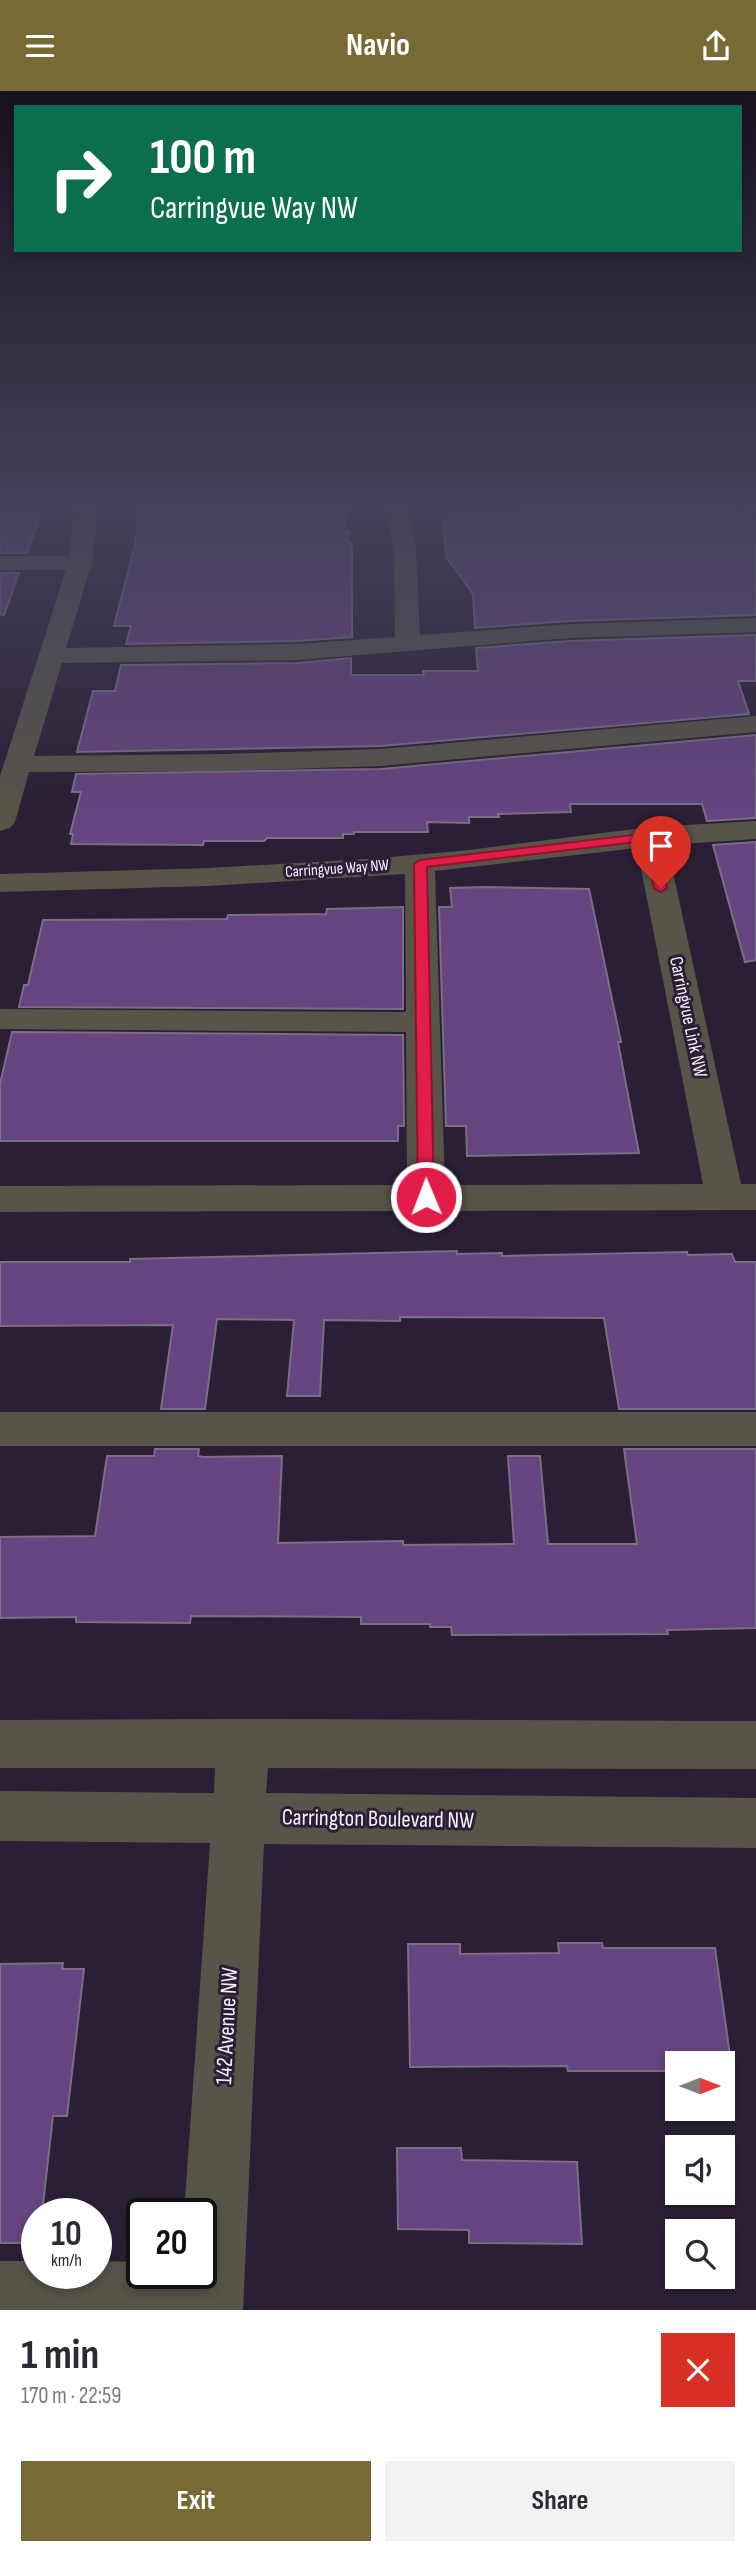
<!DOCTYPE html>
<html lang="en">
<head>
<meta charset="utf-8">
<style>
	:root { --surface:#fff; --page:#f2f2f3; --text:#2b2b33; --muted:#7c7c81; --accent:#776a34 }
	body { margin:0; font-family:"Sofia Sans Condensed",sans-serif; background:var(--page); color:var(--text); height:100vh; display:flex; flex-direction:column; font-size:26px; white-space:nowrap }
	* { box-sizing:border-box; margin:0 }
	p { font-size:23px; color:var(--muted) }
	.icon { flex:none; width:38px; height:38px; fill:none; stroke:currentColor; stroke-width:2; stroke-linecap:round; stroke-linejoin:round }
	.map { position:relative; height:2219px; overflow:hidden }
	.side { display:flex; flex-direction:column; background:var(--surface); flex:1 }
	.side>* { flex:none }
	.banner { position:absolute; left:14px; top:14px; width:728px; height:147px; border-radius:0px; box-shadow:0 4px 10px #0003; background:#0b6e4f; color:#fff; overflow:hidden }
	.needle { width:46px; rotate:90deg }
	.buttons { position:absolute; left:665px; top:1960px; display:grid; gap:14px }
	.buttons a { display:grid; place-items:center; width:70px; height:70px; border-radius:0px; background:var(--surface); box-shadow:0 4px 10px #0003; font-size:35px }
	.speed { position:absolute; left:21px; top:2107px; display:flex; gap:14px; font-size:35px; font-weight:700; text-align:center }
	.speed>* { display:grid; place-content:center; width:91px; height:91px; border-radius:50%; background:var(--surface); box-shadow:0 4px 10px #0003; line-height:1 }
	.speed small { font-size:18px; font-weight:400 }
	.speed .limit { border:4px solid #111; border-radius:10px; background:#fff; color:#111 }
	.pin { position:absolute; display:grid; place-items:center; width:60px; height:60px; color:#fff; margin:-72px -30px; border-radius:50% 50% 50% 0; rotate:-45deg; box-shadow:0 0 7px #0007 }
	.pin .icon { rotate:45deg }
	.me { position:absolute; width:77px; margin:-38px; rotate:359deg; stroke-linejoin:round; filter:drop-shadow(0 0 5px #0008) }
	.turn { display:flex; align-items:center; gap:24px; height:147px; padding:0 21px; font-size:32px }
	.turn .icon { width:91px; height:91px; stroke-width:2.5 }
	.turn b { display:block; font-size:49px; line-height:60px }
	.round { display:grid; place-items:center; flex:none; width:74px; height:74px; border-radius:0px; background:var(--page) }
	.summary { display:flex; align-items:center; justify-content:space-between; height:119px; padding:0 21px }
	h1 { font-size:42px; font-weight:700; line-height:52px }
	.primary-button { display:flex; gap:14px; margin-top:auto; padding:14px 21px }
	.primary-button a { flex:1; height:80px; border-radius:0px; background:var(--accent); color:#fff; font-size:28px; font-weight:700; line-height:80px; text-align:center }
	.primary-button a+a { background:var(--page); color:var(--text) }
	header { display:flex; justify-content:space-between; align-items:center; height:91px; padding:0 21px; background:var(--accent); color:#fff; font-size:32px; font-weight:700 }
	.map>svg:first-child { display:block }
</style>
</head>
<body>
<header><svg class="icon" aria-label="menu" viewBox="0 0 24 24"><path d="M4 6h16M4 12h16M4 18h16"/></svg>Navio<svg class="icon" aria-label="share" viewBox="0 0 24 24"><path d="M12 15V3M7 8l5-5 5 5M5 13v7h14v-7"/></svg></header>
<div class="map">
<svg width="756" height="2219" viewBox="0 0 756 2219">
	<rect width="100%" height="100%" fill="#2a1f34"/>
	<!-- building -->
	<g fill="#65447f" stroke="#7a6d86" stroke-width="2">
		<path d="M140 413H347L343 440H348V452H352V546L297 550 126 553 131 535H114L135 453Z"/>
		<path d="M633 418H736L737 422 756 420V524L570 530 475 537 473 503 446 466 443 428H450L449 424H524V420Z"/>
		<path d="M0 423H41L27 462H0Z"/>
		<path d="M0 482H19L4 524 0 523Z"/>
		<path d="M756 544V590H738L749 623 381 655 77 661 93 600H115L121 574 297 572 351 567V584H424L423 580H478L476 557 570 550Z"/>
		<path d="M756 644V727L707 730 702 713H570L571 721 498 723 499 726H469V732L427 731 428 741H354V743H343V747H267L264 750H204L203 754 71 753 73 743H70L81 701H72L76 683 381 678Z"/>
		<path d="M756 751V869L745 871 713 754Z"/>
		<path d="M485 796 589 798 621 951H618L639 1062 467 1065 466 1035H446L439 816H452L450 797Z"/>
		<path d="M403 816V918L19 916 24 894H28L43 829 227 828 228 824 326 823 327 818Z"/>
		<path d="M12 941 403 944 404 1035H398V1050H0V993Z"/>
		<path d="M457 1160V1163L502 1162V1165L687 1161 688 1164 732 1163 735 1171H756V1318H619L604 1227 400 1226V1230L324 1229 320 1305H287L294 1229 217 1228 205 1318H161L173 1234 0 1235V1171H130V1168Z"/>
		<path d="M155 1358H199L198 1365 204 1366 282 1365 278 1452 403 1450V1454L514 1453 508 1365H540L548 1453H637L624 1358H756V1537L667 1539 668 1543 452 1544 451 1536H430V1533H361V1526L191 1525 190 1532 76 1531V1526L0 1527V1446L95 1445 107 1365H154Z"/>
		<path d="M558 1852H602L603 1857H715L732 1979 723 1980V1972H677V1980H568L567 1975 410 1976 408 1853H460V1863L559 1862Z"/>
		<path d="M63 1872 62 1878H84L67 2025H53L42 2123H37V2152H0V1873Z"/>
		<path d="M397 2057H461L462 2069 577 2071 582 2153 469 2152V2139L398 2138Z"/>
	</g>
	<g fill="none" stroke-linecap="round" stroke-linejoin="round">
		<!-- minor -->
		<g fill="#575449" fill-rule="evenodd">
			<path d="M76 413H98L92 472 66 557 297 553 395 546 394 456 386 421 388 413H413L408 421 416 456 420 544 570 533 756 527V541L570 547 297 569 62 572 34 665 226 663 381 658 756 625V641L381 675 226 680 29 681 15 731 10 737 0 740V685L66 479H0V465H69Z"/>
			<path d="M756 730V748L667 754 741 1093H756V1119L0 1121V1095L407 1094 406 941 0 938V918L406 921 405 783 209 795 0 801V783L209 777 366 768 460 760 650 736ZM637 757 703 1093 445 1094 435 780Z"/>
			<rect x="0" y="1321" width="756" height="34"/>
			<path d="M243 1628 756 1630V1678L268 1677 266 1702 756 1707V1757L264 1753 243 2219H0V2170H37V2182H96V2170L142 2171V2182H201V2123H184L210 1752 0 1750V1700L214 1702 215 1677H0V1629Z"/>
		</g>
	</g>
	<!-- sky -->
	<linearGradient id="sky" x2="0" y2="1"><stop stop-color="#17111d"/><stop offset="0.57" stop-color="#44425c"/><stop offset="1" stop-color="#44425c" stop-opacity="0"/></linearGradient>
	<rect width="756" height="723" fill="url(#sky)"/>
	<!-- route -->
	<path fill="#e11d48" stroke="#92132f" stroke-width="2" d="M650 742 656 745 667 797 661 801 654 797 645 750 427 776 434 1106 431 1110H420L418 1106 414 773 420 769Z"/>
	<g text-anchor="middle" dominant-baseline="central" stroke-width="6" stroke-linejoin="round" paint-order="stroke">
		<!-- far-street labels -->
		<g font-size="16" fill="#f7effe" stroke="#2a1f34">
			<text transform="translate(337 778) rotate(-4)">Carringvue Way NW</text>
		</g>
		<!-- street labels -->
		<g font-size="19" fill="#f7effe" stroke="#2a1f34">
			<text transform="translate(688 926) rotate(78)">Carringvue Link NW</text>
		</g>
		<!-- near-street labels -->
		<g font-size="23" fill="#f7effe" stroke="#2a1f34">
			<text transform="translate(378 1728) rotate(1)">Carrington Boulevard NW</text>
			<text transform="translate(227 1935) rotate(-87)">142 Avenue NW</text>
		</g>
	</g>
</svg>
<div class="buttons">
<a><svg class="needle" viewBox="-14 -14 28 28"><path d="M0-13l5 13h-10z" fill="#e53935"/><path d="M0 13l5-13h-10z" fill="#7c7c81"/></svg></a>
<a><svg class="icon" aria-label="sound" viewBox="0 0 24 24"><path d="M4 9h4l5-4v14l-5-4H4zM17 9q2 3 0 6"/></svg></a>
<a><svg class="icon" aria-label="search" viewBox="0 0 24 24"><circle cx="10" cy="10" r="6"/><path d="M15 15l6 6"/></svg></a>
</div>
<div class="speed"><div>10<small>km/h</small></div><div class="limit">20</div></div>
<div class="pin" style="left:661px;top:797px;background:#d93025"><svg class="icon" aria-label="arrive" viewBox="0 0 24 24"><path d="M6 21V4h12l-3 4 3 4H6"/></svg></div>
<svg class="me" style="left:426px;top:1106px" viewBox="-20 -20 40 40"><circle r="17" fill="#e11d48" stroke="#fff" stroke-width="3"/><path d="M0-11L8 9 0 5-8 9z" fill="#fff"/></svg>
<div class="banner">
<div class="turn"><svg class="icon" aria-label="right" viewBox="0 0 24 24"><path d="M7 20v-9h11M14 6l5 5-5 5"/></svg><div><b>100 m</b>Carringvue Way NW</div></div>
</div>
</div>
<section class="side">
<div class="summary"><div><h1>1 min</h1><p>170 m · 22:59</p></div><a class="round" style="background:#d93025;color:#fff"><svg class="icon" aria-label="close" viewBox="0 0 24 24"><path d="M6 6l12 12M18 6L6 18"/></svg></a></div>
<div class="primary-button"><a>Exit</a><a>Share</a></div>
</section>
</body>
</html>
